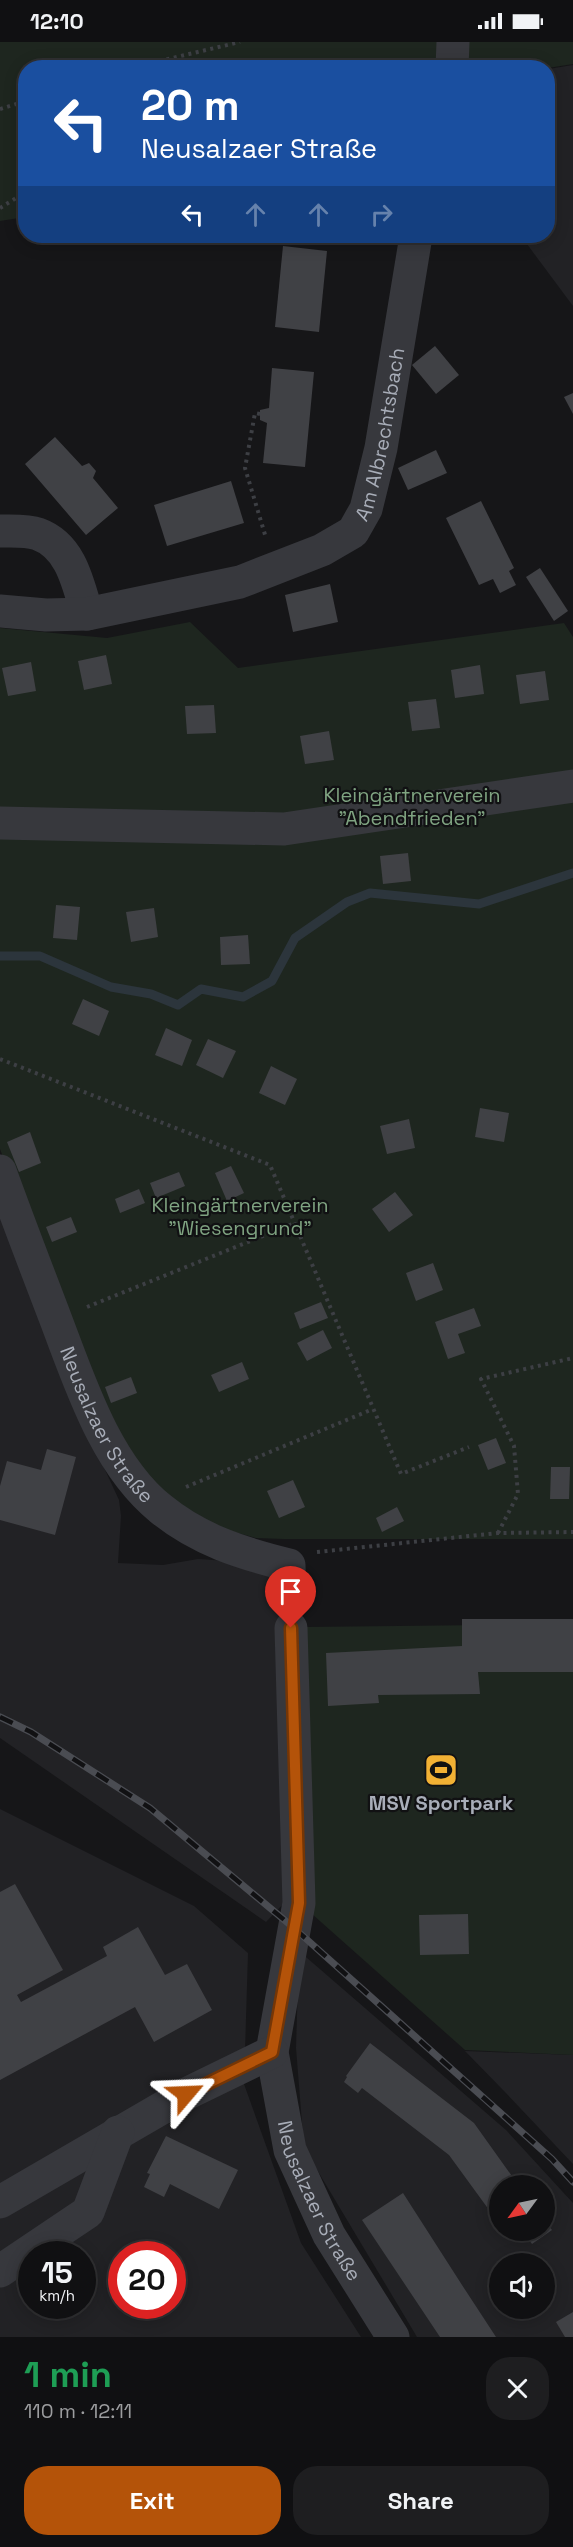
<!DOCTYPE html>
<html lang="en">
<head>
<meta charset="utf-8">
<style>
	:root { --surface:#101012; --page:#1e1e20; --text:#f1f3f6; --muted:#9c9d9f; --line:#303032; --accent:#b45309 }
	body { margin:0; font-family:"Space Grotesk",sans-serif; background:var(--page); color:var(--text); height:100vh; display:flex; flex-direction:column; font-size:22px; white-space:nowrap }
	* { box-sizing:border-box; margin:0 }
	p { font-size:20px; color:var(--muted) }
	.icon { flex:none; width:33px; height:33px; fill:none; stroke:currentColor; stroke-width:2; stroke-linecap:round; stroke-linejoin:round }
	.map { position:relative; height:2295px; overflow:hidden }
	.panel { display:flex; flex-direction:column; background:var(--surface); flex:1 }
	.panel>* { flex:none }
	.top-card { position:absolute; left:18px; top:18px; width:537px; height:183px; border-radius:24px; box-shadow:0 3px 15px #0003,0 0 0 2px var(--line); background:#1a4fa0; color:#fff; overflow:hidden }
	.needle { width:39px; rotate:237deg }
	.buttons { position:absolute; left:489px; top:2133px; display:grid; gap:12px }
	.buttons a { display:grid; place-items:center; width:66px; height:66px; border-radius:50%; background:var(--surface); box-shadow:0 3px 15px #0003,0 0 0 2px var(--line); font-size:30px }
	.speed { position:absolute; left:18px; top:2199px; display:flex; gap:12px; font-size:30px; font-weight:700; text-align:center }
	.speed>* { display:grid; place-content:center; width:78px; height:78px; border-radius:50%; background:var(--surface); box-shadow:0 3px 15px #0003,0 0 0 2px var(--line); line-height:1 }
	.speed small { font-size:15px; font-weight:400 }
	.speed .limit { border:9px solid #d22; background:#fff; color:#111 }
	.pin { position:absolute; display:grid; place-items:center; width:51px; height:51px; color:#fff; margin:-62px -26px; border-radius:50% 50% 50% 0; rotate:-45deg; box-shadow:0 0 6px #0007 }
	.pin .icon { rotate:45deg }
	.me { position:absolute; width:66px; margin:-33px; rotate:64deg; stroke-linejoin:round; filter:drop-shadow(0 0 4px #0008) }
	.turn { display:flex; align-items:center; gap:21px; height:126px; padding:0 24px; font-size:27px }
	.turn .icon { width:78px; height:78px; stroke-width:2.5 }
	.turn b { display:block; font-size:42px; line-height:51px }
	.lanes { display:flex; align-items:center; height:57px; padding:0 24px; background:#0003; justify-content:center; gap:30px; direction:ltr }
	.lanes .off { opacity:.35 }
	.round { display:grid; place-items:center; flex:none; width:63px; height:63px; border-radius:24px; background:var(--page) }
	.summary { display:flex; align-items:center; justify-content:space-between; height:102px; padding:0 24px }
	h1 { font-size:36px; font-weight:600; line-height:45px; color:#1e9e55 }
	.primary-button { display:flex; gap:12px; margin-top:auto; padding:12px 24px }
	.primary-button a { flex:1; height:69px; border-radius:24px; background:var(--accent); color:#fff; font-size:24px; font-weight:600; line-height:69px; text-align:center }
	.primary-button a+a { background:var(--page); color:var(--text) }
	.status { display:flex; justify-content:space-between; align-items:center; height:42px; padding:0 30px; background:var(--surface); direction:ltr }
	.status svg { height:16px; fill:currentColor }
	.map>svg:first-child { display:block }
</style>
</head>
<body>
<div class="status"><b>12:10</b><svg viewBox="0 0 49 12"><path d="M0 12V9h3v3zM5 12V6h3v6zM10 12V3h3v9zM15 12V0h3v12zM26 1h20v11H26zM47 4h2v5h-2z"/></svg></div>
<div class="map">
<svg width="573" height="2295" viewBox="0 0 573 2295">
	<rect width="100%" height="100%" fill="#161618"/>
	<!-- built -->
	<g fill="#222225" fill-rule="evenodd">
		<path d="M573 23V264L521 194H548V27Z"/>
		<path d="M0 1174 81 1376 119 1458 121 1474 118 1521 163 1523 198 1517 228 1519 273 1531 280 1548 286 1859 266 1880 0 1696Z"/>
		<path d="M0 1767 194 1864 248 1911 244 2042 301 2201 361 2295H0ZM32 2212H82V2264H32ZM122 2212H172V2264H122Z"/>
		<path d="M299 1909 506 2088 573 2161V2295H417L304 2106 296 2006ZM500 2144H544V2188H500ZM500 2222H544V2266H500Z"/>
		<path d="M465 2009 573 2013V2122L504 2049Z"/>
	</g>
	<!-- green -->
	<g fill="#1e261f">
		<path d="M0 0H573V22L548 26H26L25 175 0 179Z"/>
		<path d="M190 580 238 626 564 581 573 595V1497H284L256 1496 220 1486 185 1465 155 1444 129 1415 51 1245 0 1107V586L107 596Z"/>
		<path d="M573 1582V2013L465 2008 312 1872 305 1585Z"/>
	</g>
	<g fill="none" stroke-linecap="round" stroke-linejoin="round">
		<!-- stream -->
		<path stroke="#2c353c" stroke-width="9" d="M0 914H40L111 945 151 952 178 963 201 947 243 955 272 939 295 896 347 860 370 851 479 862 573 831"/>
	</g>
	<!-- building -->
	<g fill="#404145">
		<path d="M283 204 327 209 319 290 275 285Z"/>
		<path d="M435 304 459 333 436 352 412 323Z"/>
		<path d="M272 326 314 330 305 425 263 421 267 381 260 378V368L269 366Z"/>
		<path d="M573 351V372L564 355Z"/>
		<path d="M55 395 82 424 89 421 96 429 93 436 118 466 86 493 25 422Z"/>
		<path d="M436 408 447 431 408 448 398 426Z"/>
		<path d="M231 439 244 481 167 504 154 463Z"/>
		<path d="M481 459 514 526 509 529 516 543 500 551 493 537 479 543 446 476Z"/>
		<path d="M540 526 568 569 554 579 526 535Z"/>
		<path d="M330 542 338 580 293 590 285 553Z"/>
		<path d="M106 613 112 642 84 648 78 619Z"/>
		<path d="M31 620 36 649 8 654 2 626Z"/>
		<path d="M480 623 484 652 455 656 451 628Z"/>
		<path d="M545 629 549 658 520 662 516 633Z"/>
		<path d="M436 657 440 686 412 689 408 660Z"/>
		<path d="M214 663 216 691 187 692 185 664Z"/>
		<path d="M329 689 334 718 305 722 300 694Z"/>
		<path d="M408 811 411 839 383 842 380 814Z"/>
		<path d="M56 863 80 865 77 898 53 896Z"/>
		<path d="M154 866 158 895 131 900 126 870Z"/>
		<path d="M248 893 250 922 221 923 220 895Z"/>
		<path d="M83 957 109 969 99 994 72 982Z"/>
		<path d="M166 986 192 998 182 1024 155 1013Z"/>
		<path d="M208 997 236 1009 223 1036 196 1023Z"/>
		<path d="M271 1024 297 1037 285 1063 259 1051Z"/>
		<path d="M480 1066 509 1071 504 1100 475 1095Z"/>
		<path d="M409 1077 415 1106 387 1112 380 1084Z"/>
		<path d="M30 1090 41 1121 19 1130 7 1100Z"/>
		<path d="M231 1124 244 1151 227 1159 215 1131Z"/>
		<path d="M179 1130 185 1144 156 1156 150 1141Z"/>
		<path d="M139 1147 145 1161 120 1171 115 1157Z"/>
		<path d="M395 1150 413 1173 389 1190 372 1167Z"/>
		<path d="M71 1175 77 1190 52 1200 46 1185Z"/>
		<path d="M433 1221 443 1248 416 1259 406 1231Z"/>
		<path d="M321 1260 328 1276 300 1287 294 1271Z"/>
		<path d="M474 1266 481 1284 458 1292 465 1311 448 1317 435 1280Z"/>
		<path d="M323 1288 332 1306 307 1319 297 1301Z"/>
		<path d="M242 1320 249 1337 219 1350 211 1333Z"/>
		<path d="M131 1335 137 1351 111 1361 105 1345Z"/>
		<path d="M496 1396 506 1421 488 1428 478 1403Z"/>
		<path d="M47 1407 76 1415 55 1493 0 1478V1444L7 1419 41 1428Z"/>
		<path d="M551 1425H570L569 1457H550Z"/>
		<path d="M293 1438 305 1465 279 1476 267 1449Z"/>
		<path d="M397 1465 404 1479 382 1490 376 1476Z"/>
		<path d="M462 1577H573V1630H478L480 1652 378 1653 379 1661 328 1664 326 1611 462 1604Z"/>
		<path d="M15 1842 63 1928 17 1953 21 1960 107 1914 103 1905 138 1885 165 1933 187 1922 212 1968 154 2000 135 1965 0 2038V1850Z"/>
		<path d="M468 1872 469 1912 420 1913 419 1873Z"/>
		<path d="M370 2001 474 2081 519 2144H500V2183L449 2113 362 2046 358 2051 344 2040 347 2035 346 2034Z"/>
		<path d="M166 2094 238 2128 219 2167 170 2142 164 2155 144 2145 150 2132 147 2131Z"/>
		<path d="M403 2151 462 2243 496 2295H440L362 2178Z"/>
		<path d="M544 2178 552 2188 532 2202 522 2188H544Z"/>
		<path d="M573 2270V2295H565L556 2280Z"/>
	</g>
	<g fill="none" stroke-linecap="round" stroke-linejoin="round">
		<!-- path -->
		<g stroke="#3d3f44" stroke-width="4" stroke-dasharray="3 4.5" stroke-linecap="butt">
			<path d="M130 26 240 0"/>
			<path d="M0 67 26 59"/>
			<path d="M0 166 26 150"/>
			<path d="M260 372 255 371 245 426 266 496"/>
			<path d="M0 1017 270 1123 401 1432 469 1405"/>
			<path d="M87 1265 295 1181"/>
			<path d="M186 1445 373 1367"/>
			<path d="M498 1491 518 1452 514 1404 481 1337 573 1316"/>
			<path d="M317 1510 498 1491 573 1490"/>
		</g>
		<!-- minor -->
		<g stroke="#37383d" stroke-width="33">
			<path d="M452 26 453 0"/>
			<path d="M0 489C11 489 27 488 38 492 71 504 78 541 87 572"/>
			<path id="s1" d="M0 569 46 573 87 572 240 540 322 508 353 490 366 467 381 406 416 194"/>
			<path d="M0 781 284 787 573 744"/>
			<path id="s2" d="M0 1129C18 1179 37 1228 56 1278 80 1341 106 1423 161 1467 199 1498 241 1511 289 1523L290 1556"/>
			<path id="s3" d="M291 1586 299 1861 272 2010 290 2108 329 2193 393 2295"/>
			<path d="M0 2160 186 2052 272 2010"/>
			<path d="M0 2229 88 2170 118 2090"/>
		</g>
		<defs>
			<path id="rail" d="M0 1675 31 1690 150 1766 294 1886 552 2117 573 2140"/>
		</defs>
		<!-- rail casing -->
		<use href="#rail" stroke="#4a4c52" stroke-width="7"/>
		<!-- rail -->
		<use href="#rail" stroke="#111113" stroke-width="4.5" stroke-dasharray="14" stroke-linecap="butt"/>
	</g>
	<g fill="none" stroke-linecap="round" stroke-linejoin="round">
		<defs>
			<path id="route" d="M186 2052 272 2010 299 1861 291 1586"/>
		</defs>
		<!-- route casing -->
		<use href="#route" stroke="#753606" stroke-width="15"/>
		<!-- route -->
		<use href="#route" stroke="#b45309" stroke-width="10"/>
	</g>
	<!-- icons -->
	<defs>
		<symbol id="stadium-square" viewBox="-11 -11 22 22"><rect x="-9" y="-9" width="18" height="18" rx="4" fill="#f2b134" stroke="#111113"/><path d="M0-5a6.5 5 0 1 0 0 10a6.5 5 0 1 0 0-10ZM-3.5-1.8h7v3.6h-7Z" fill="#111"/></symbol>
	</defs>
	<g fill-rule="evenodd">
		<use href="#stadium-square" x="422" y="1709" width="38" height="38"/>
	</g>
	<g text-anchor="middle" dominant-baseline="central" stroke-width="4.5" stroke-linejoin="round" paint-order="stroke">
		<!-- street labels -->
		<g font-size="20" fill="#a8adb8" stroke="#111113">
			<text stroke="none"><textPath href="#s1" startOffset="470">Am Albrechtsbach</textPath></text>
			<text stroke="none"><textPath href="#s2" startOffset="276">Neusalzaer Straße</textPath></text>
			<text stroke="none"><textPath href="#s3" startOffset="584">Neusalzaer Straße</textPath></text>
		</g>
		<!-- park labels -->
		<g font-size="20" fill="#7fa381" stroke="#111113">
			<text x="412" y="753">Kleingärtnerverein<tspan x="412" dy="23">"Abendfrieden"</tspan></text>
			<text x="240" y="1163">Kleingärtnerverein<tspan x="240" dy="23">"Wiesengrund"</tspan></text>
		</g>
		<!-- poi labels -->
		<g font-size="20" font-weight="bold" fill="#a8adb8" stroke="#111113">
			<text x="441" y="1761">MSV Sportpark</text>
		</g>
	</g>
</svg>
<div class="buttons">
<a><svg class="needle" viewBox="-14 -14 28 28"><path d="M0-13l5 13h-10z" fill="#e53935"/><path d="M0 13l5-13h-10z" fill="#9c9d9f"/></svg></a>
<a><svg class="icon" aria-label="sound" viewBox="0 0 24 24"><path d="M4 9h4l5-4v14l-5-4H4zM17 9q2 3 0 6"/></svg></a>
</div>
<div class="speed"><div>15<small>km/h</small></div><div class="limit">20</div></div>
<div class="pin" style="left:291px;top:1586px;background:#d93025"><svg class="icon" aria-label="arrive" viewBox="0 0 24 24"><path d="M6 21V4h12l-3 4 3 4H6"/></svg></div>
<svg class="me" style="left:186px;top:2052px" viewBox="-20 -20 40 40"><path d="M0-17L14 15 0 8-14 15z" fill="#b45309" stroke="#fff" stroke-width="4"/></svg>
<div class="top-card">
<div class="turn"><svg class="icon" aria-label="left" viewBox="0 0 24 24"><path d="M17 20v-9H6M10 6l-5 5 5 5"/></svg><div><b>20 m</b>Neusalzaer Straße</div></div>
<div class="lanes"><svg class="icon" aria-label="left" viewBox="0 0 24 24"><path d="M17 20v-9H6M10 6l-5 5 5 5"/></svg><svg class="icon off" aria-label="ahead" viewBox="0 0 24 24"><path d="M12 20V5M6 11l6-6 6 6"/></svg><svg class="icon off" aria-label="ahead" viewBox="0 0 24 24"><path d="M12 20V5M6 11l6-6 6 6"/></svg><svg class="icon off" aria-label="right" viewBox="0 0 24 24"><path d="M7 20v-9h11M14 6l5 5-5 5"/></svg></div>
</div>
</div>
<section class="panel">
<div class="summary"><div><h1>1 min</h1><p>110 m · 12:11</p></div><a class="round"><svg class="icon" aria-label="close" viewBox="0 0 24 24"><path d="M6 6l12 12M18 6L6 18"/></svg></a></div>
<div class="primary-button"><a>Exit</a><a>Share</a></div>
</section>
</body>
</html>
